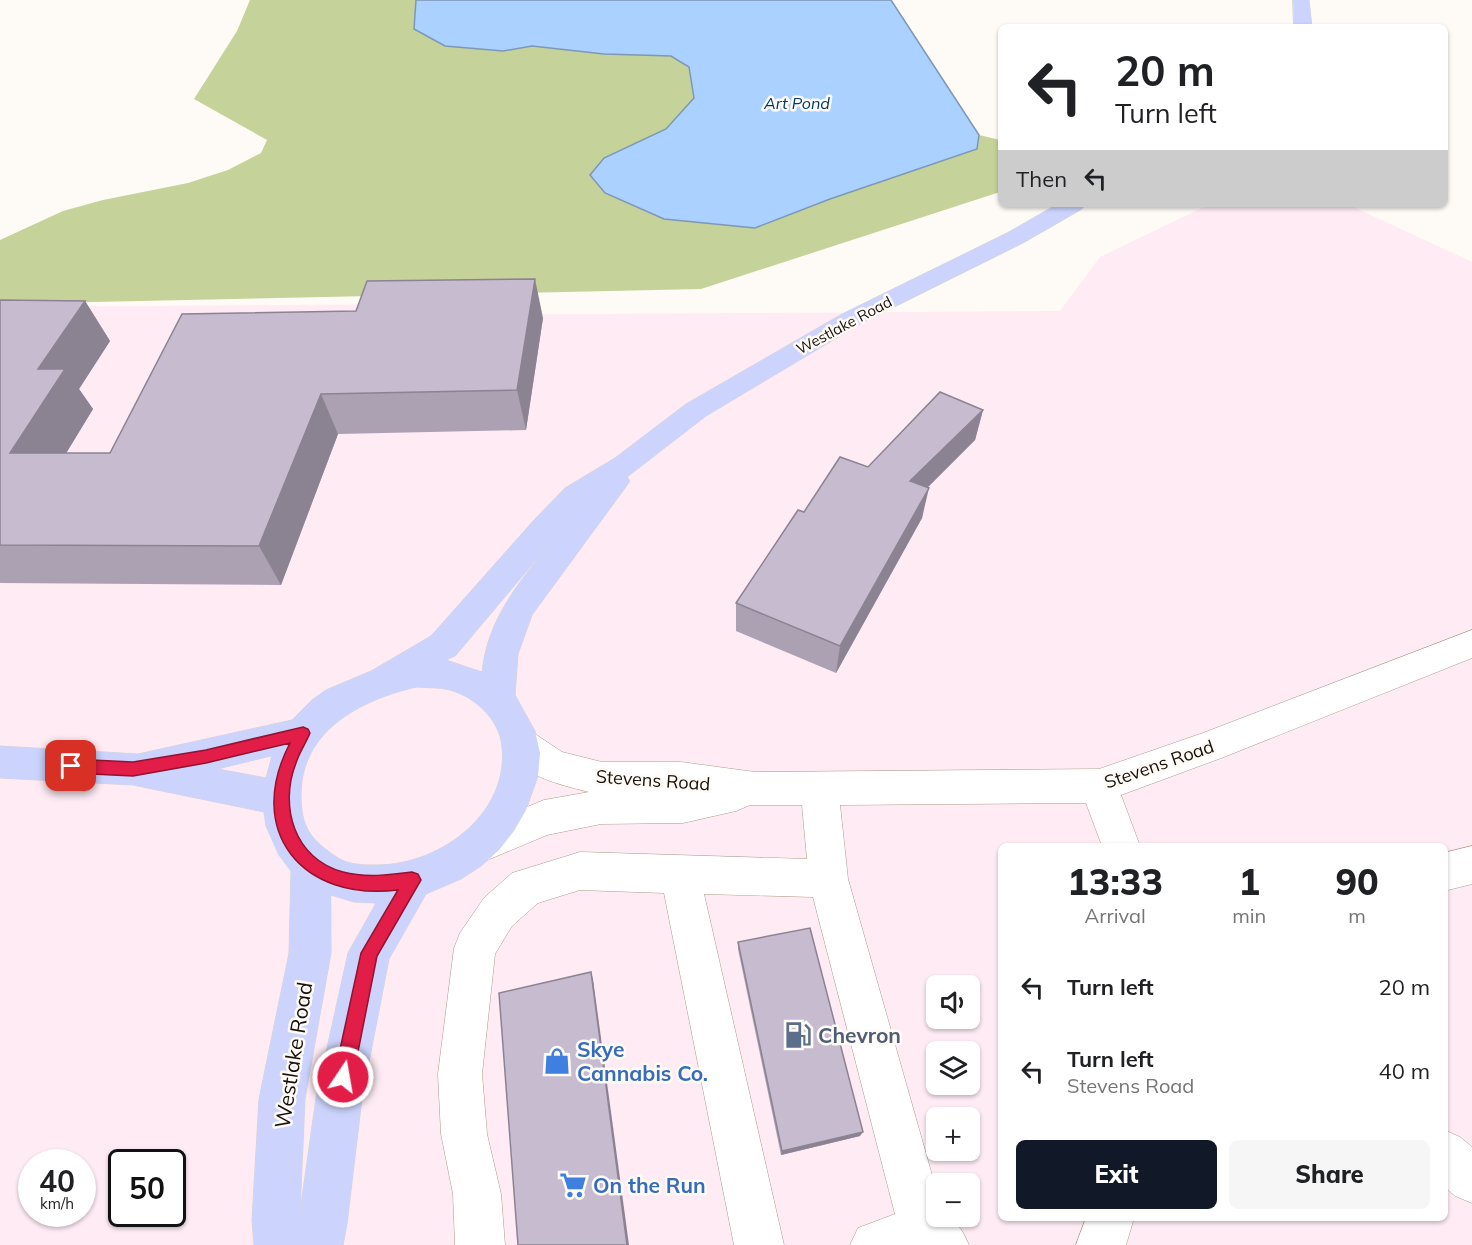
<!DOCTYPE html>
<html lang="en">
<head>
<meta charset="utf-8">
<style>
	:root { --surface:#fff; --page:#f6f6f6; --text:#202124; --muted:#757577; --accent:#111827 }
	body { margin:0; font-family:Mulish,sans-serif; background:var(--page); color:var(--text); height:100vh; display:flex; flex-direction:column; font-size:22px; white-space:nowrap }
	* { box-sizing:border-box; margin:0 }
	p { font-size:20px; color:var(--muted) }
	.icon { flex:none; width:33px; height:33px; fill:none; stroke:currentColor; stroke-width:2; stroke-linecap:round; stroke-linejoin:round }
	.map { position:relative; flex:1; overflow:hidden }
	.panel { position:absolute; left:998px; top:843px; width:450px; height:378px; display:flex; flex-direction:column; background:var(--surface); border-radius:9px; box-shadow:0 2px 4px #0004 }
	.panel>* { flex:none }
	.top-card { position:absolute; left:998px; top:24px; width:450px; height:183px; border-radius:9px; box-shadow:0 2px 4px #0004; background:#fff; color:var(--text); overflow:hidden }
	.tools { position:absolute; left:926px; top:975px; display:grid; gap:12px }
	.tools a { display:grid; place-items:center; width:54px; height:54px; border-radius:9px; background:var(--surface); box-shadow:0 2px 4px #0004; font-size:30px }
	.speed { position:absolute; left:18px; top:1149px; display:flex; gap:12px; font-size:30px; font-weight:700; text-align:center }
	.speed>* { display:grid; place-content:center; width:78px; height:78px; border-radius:50%; background:var(--surface); box-shadow:0 2px 4px #0004; line-height:1 }
	.speed small { font-size:15px; font-weight:400 }
	.speed .limit { border:3px solid #111; border-radius:9px; background:#fff; color:#111 }
	.pin { position:absolute; display:grid; place-items:center; width:51px; height:51px; color:#fff; margin:-26px; border-radius:12px; box-shadow:0 3px 9px #0006 }
	.me { position:absolute; width:66px; margin:-33px; rotate:12deg; stroke-linejoin:round; filter:drop-shadow(0 0 4px #0008) }
	.turn { display:flex; align-items:center; gap:21px; height:126px; padding:0 18px; font-size:27px }
	.turn .icon { width:78px; height:78px; stroke-width:2.5 }
	.turn b { display:block; font-size:42px; line-height:51px }
	.then { display:flex; align-items:center; height:57px; padding:0 18px; background:#0003; gap:12px; font-size:22px }
	.eta { display:flex; justify-content:space-evenly; align-items:center; height:102px; text-align:center }
	.eta b { font-size:36px; font-weight:800; line-height:42px }
	.button { display:flex; gap:12px; margin-top:auto; padding:12px 18px }
	.button a { flex:1; height:69px; border-radius:9px; background:var(--accent); color:#fff; font-size:24px; font-weight:800; line-height:69px; text-align:center }
	.button a+a { background:var(--page); color:var(--text) }
	ul { padding:0; list-style:none }
	li { display:flex; align-items:center; gap:18px; height:84px; padding:0 18px }
	li div { flex:1 }
	li b { display:block; font-size:22px }
	li em { font-style:normal }
	.map>svg:first-child { display:block }
</style>
</head>
<body>
<div class="map">
<svg width="1472" height="1245" viewBox="0 0 1472 1245">
	<rect width="100%" height="100%" fill="#fefaf6"/>
	<!-- industrial -->
	<path fill="#feebf4" fill-rule="evenodd" d="M1210 204H1347L1472 262V1245H0V307L440 304 437 315 1060 311 1100 257ZM1000 846H1444V1218H1000ZM936 986H969V1018H936ZM936 1052H969V1084H936ZM936 1118H969V1150H936ZM32 1162H82V1214H32ZM122 1162H172V1214H122ZM936 1184H969V1216H936Z"/>
	<!-- forest -->
	<path fill="#c5d299" d="M250 0H416L415 29 503 51 532 46 604 54 671 56 689 68 694 98 666 129 604 158 755 228 830 199 977 149 979 135 1000 140V192L701 289 0 304V240L63 211 103 200 188 183 228 170 261 153 267 140 194 99 237 31Z"/>
	<!-- water -->
	<path fill="#aad1ff" stroke="#7e97b6" stroke-width="1.5" d="M416 0H891L979 135 977 149 830 199 755 228 664 219 605 193 590 175 604 158 666 129 694 98 689 67 671 56 604 54 532 46 503 51 445 46 414 29Z"/>
	<g fill="none" stroke-linecap="round" stroke-linejoin="round">
		<defs>
			<g id="minor">
				<path d="M1472 630V658L1224 757 1121 795 1140 846H1102L1086 803 840 805 848 879 936 1189V1216C955 1216 962 1229 969 1245H850L858 1228 895 1214 813 897 704 894 784 1245H734L664 893 580 890 538 903 512 926 495 954 482 1074 487 1134 501 1194 505 1245H455L453 1194 441 1134 438 1074 454 948 460 933 484 898 512 873 580 852 807 859 802 805H750L736 811 683 823 601 824 547 835 478 864 464 859 459 846 464 833 544 800 589 792C558 784 519 776 504 745L509 734 522 729 535 734 562 752 602 762H681L755 772 1099 769 1203 733Z"/>
				<path d="M1472 846V884L1444 891V853Z"/>
				<path d="M1444 1130 1460 1137 1472 1147V1203L1455 1196 1444 1186Z"/>
				<path d="M1086 1218H1134L1126 1245H1076Z"/>
			</g>
			<g id="major">
				<path d="M1293 0H1309L1312 27H1294Z"/>
				<path d="M1058 204H1085L1082 209 1023 243 860 324 706 416 627 477 630 481 625 488 532 615 518 654 515 695 535 731 540 753 538 776 526 810 514 831 499 850 481 866 461 879 426 894 389 959 362 1098 347 1224 343 1245H254L252 1220 259 1099 289 953 291 871 279 855 266 826 264 812 133 785 0 778V746L138 754 292 720 312 700 326 690 371 671 431 636 534 520 565 488 615 458 686 404 842 314 1007 233ZM557 535C523 578 488 615 482 672L446 660 455 656ZM416 687C430 688 444 687 456 692 477 700 496 718 501 740 514 810 442 865 377 865 364 865 349 865 338 858 311 840 301 828 301 795 301 730 361 700 416 687ZM272 756 266 778 218 769ZM331 895 354 902 376 903 348 953 316 1098 300 1212 305 1099 331 953Z"/>
			</g>
		</defs>
		<!-- minor casing -->
		<use href="#minor" stroke="#ac9c89" stroke-width="1"/>
		<!-- major casing -->
		<use href="#major" stroke="#d5d4d3" stroke-width="1"/>
		<!-- minor -->
		<use href="#minor" fill="#fff" fill-rule="evenodd"/>
		<!-- major -->
		<use href="#major" fill="#ccd4fd" fill-rule="evenodd"/>
	</g>
	<!-- wall -->
	<g fill="#aba1b3">
		<path d="M0 300 85 301 110 341 79 389 93 409 66 453H110L356 311 543 318 526 430 338 434 281 585 0 583Z"/>
		<path d="M983 410 975 440 927 488 922 518 836 673 736 631V603L868 467Z"/>
		<path d="M738 942 860 1136 781 1155 738 949Z"/>
	</g>
	<!-- shaded-wall -->
	<g fill="#8b8392">
		<path d="M535 279 543 318 526 430 517 390Z"/>
		<path d="M85 301 110 341 79 389 93 409 42 493 10 453 38 369Z"/>
		<path d="M321 394 338 434 281 585 259 546Z"/>
		<path d="M983 410 975 440 904 511 910 481Z"/>
		<path d="M929 488 922 518 836 673 840 646Z"/>
		<path d="M591 972 593 979 629 1245H627Z"/>
		<path d="M863 1132 860 1136 781 1155 782 1151Z"/>
	</g>
	<!-- building -->
	<g fill="#c7bbd0" stroke="#8b8392" stroke-width="1.5">
		<path d="M535 279 517 390 321 394 259 546 0 545V300L85 301 38 369H65L10 453H110L182 314 356 311 367 281Z"/>
		<path d="M940 392 983 410 910 481 929 488 840 646 736 603 798 510 804 512 840 457 868 467Z"/>
		<path d="M810 928 863 1132 782 1151 738 942Z"/>
		<path d="M591 972 627 1245H518L499 993Z"/>
	</g>
	<!-- route -->
	<path fill="#e11d48" stroke="#92132f" stroke-width="1.5" d="M303 727 308 729 310 733C306 743 299 753 296 763 279 806 294 859 343 872 366 878 389 875 412 872L418 874 421 880 377 956 353 1077 350 1084 343 1086 337 1084 334 1077 361 953 398 890C302 902 244 831 290 743L206 763 133 776 71 773 66 771 64 766 66 761 71 759 133 762 206 750Z"/>
	<!-- icons -->
	<defs>
		<symbol id="fuel-bare" viewBox="-9 -9 18 18"><path d="M-5.5-6h7V0h2V4h1.3V-2.5L3-4.5l.8-.8L6-3V5H2.5V1h-1V6h-7ZM-4.2-4.7v3.2H.2V-4.7Z" fill="#5c6f8a" stroke="#fefaf6" stroke-width="2.5" paint-order="stroke"/></symbol>
		<symbol id="shop-bare" viewBox="-9 -9 18 18"><path d="M-5-2.5h2.3a2.7 3.5 0 0 1 5.4 0H5L5.5 6h-11ZM-1.5-2.5h3a1.5 2.3 0 0 0-3 0Z" fill="#3f7fe0" stroke="#fefaf6" stroke-width="2.5" paint-order="stroke"/></symbol>
		<symbol id="supermarket-bare" viewBox="-9 -9 18 18"><path d="M-6-5.5h2.5l.6 2H6L4.5 2H-2.5L-4.4-4H-6ZM-1.5 3.2a1.3 1.3 0 1 0 .1 0ZM3 3.2a1.3 1.3 0 1 0 .1 0Z" fill="#3f7fe0" stroke="#fefaf6" stroke-width="2.5" paint-order="stroke"/></symbol>
	</defs>
	<g fill-rule="evenodd">
		<use href="#fuel-bare" x="779" y="1016" width="38" height="38"/>
		<use href="#shop-bare" x="538" y="1042" width="38" height="38"/>
		<use href="#supermarket-bare" x="554" y="1166" width="38" height="38"/>
	</g>
	<g text-anchor="middle" dominant-baseline="central" stroke-width="5" stroke-linejoin="round" paint-order="stroke">
		<!-- far-street labels -->
		<g font-size="15" fill="#17110a" stroke="#fefaf6">
			<text transform="translate(844 325) rotate(-28)">Westlake Road</text>
		</g>
		<!-- far-water labels -->
		<g font-size="16" font-style="italic" fill="#00376c" stroke="#fefaf6">
			<text x="797" y="103">Art Pond</text>
		</g>
		<!-- street labels -->
		<g font-size="18" fill="#17110a" stroke="#fefaf6">
			<text transform="translate(1159 764) rotate(-19)">Stevens Road</text>
			<text transform="translate(653 780) rotate(4)">Stevens Road</text>
		</g>
		<!-- near-service labels -->
		<g font-size="21" font-weight="bold" fill="#4e5e75" stroke="#fefaf6" text-anchor="start">
			<text x="818" y="1035">Chevron</text>
		</g>
		<!-- near-shop labels -->
		<g font-size="21" font-weight="bold" fill="#366cbe" stroke="#fefaf6" text-anchor="start">
			<text x="577" y="1049">Skye<tspan x="577" dy="24">Cannabis Co.</tspan></text>
			<text x="593" y="1185">On the Run</text>
		</g>
		<!-- near-street labels -->
		<g font-size="21" fill="#17110a" stroke="#fefaf6">
			<text transform="translate(293 1055) rotate(-81)">Westlake Road</text>
		</g>
	</g>
</svg>
<div class="tools">
<a><svg class="icon" aria-label="sound" viewBox="0 0 24 24"><path d="M4 9h4l5-4v14l-5-4H4zM17 9q2 3 0 6"/></svg></a>
<a><svg class="icon" aria-label="layers" viewBox="0 0 24 24"><path d="M12 4l9 5-9 5-9-5zM3 14l9 5 9-5"/></svg></a>
<a>+</a>
<a>−</a>
</div>
<div class="speed"><div>40<small>km/h</small></div><div class="limit">50</div></div>
<div class="pin" style="left:71px;top:766px;background:#d93025"><svg class="icon" aria-label="arrive" viewBox="0 0 24 24"><path d="M6 21V4h12l-3 4 3 4H6"/></svg></div>
<svg class="me" style="left:343px;top:1077px" viewBox="-20 -20 40 40"><circle r="17" fill="#e11d48" stroke="#fff" stroke-width="3"/><path d="M0-11L8 9 0 5-8 9z" fill="#fff"/></svg>
<div class="top-card">
<div class="turn"><svg class="icon" aria-label="left" viewBox="0 0 24 24"><path d="M17 20v-9H6M10 6l-5 5 5 5"/></svg><div><b>20 m</b>Turn left</div></div>
<div class="then">Then<svg class="icon" aria-label="left" viewBox="0 0 24 24"><path d="M17 20v-9H6M10 6l-5 5 5 5"/></svg></div>
</div>
<section class="panel">
<div class="eta">
<div><b>13:33</b><p>Arrival</p></div>
<div><b>1</b><p>min</p></div>
<div><b>90</b><p>m</p></div>
</div>
<ul>
<li><svg class="icon" aria-label="left" viewBox="0 0 24 24"><path d="M17 20v-9H6M10 6l-5 5 5 5"/></svg><div><b>Turn left</b></div><em>20 m</em></li>
<li><svg class="icon" aria-label="left" viewBox="0 0 24 24"><path d="M17 20v-9H6M10 6l-5 5 5 5"/></svg><div><b>Turn left</b><p>Stevens Road</p></div><em>40 m</em></li>
</ul>
<div class="button"><a>Exit</a><a>Share</a></div>
</section>
</div>
</body>
</html>
